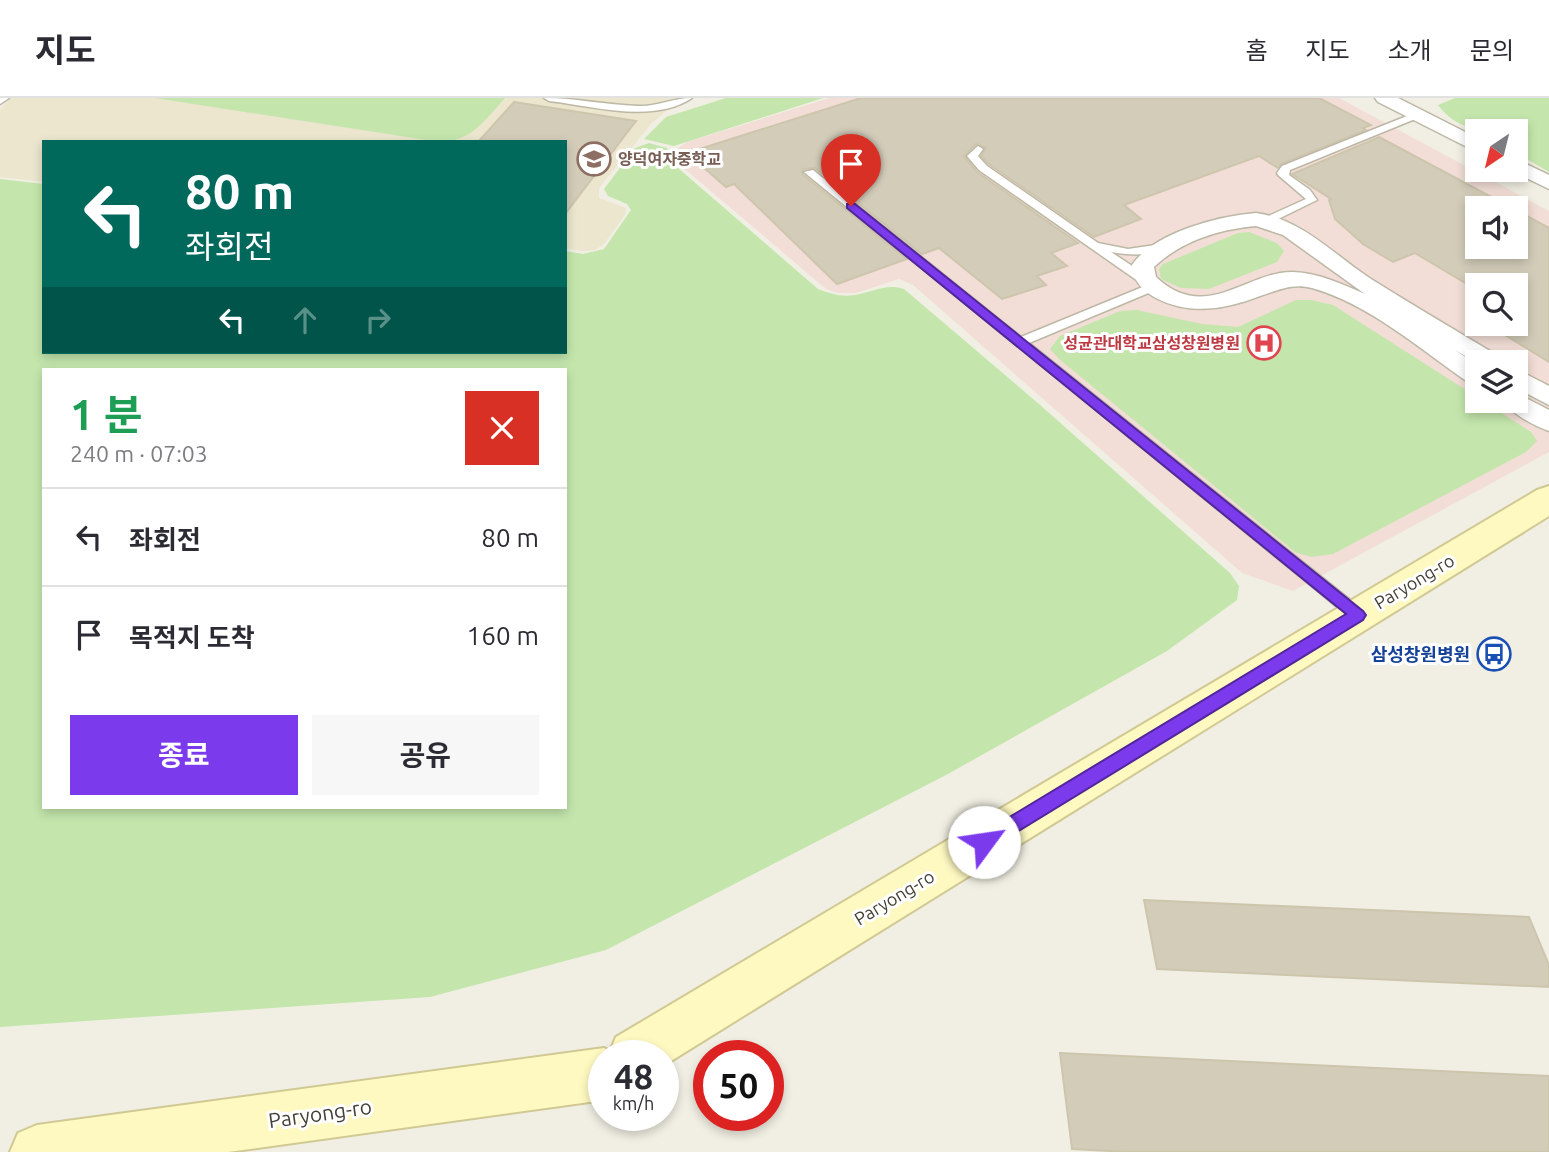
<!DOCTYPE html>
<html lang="ko">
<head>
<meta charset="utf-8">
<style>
	:root { --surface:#fff; --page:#f7f7f7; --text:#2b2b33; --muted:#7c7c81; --line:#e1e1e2; --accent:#7c3aed }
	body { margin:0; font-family:Ubuntu,"Noto Sans KR",sans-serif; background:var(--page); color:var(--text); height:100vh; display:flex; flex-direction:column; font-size:26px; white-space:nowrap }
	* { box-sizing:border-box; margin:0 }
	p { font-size:23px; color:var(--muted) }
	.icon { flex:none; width:38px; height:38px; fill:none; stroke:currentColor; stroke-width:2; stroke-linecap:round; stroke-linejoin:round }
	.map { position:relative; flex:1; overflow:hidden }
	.panel { position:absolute; left:42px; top:270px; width:525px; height:441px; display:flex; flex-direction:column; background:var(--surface); border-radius:0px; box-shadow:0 4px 10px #0003 }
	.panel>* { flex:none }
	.top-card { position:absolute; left:42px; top:42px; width:525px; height:214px; border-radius:0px; box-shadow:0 4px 10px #0003; background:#00695c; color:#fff; overflow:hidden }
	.needle { width:46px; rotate:215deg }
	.controls { position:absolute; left:1465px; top:21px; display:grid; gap:14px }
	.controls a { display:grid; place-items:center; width:63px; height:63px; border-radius:0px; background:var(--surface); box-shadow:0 4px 10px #0003; font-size:35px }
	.speed { position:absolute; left:588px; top:942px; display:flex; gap:14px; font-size:35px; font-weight:700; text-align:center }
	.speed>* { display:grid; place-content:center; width:91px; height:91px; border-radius:50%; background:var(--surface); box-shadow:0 4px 10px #0003; line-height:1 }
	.speed small { font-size:18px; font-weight:400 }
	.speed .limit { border:10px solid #d22; background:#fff; color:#111 }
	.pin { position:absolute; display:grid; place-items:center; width:60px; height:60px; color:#fff; margin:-72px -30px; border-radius:50% 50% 50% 0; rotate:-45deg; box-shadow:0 0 7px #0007 }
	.pin .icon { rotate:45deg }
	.me { position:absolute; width:77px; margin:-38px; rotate:59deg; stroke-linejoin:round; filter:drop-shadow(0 0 5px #0008) }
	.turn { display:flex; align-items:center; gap:24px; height:147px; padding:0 28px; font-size:32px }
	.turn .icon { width:91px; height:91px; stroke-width:2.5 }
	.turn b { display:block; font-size:49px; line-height:60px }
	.lanes { display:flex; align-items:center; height:66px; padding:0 28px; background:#0003; justify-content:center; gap:35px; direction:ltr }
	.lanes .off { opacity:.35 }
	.round { display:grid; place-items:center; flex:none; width:74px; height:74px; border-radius:0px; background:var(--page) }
	.headline { display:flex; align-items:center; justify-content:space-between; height:119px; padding:0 28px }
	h1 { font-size:42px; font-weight:700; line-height:52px; color:#1e9e55 }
	.primary-button { display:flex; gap:14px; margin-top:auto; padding:14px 28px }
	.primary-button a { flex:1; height:80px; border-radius:0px; background:var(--accent); color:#fff; font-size:28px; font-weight:700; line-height:80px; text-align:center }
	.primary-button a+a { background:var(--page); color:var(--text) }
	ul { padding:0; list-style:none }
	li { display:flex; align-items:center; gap:21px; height:98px; padding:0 28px; border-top:2px solid var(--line) }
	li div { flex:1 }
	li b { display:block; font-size:26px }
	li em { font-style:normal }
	header { display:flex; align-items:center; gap:42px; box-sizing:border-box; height:98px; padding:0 35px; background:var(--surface); border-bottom:2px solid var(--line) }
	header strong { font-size:33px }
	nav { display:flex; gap:38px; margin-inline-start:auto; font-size:24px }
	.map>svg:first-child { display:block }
</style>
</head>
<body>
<header>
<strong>지도</strong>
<nav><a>홈</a><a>지도</a><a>소개</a><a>문의</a></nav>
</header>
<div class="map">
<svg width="1549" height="1054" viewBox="0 0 1549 1054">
	<rect width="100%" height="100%" fill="#f1efe3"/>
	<!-- education -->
	<path fill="#ebe6cd" d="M11 0H681L651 26 599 90V100L626 110 625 117 604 146 595 152 582 153 565 150V44H44V84L0 79V11Z"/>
	<!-- medical -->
	<path fill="#f2ded6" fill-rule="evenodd" d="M829 0H1339L1549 113V354L1293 493 1242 475 913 187 899 181 856 195H838L826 191 673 61 674 53 687 44ZM1477 110H1516V149H1477ZM1477 187H1516V226H1477ZM1477 264H1516V303H1477Z"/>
	<!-- green -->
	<g fill="#c4e6ac" fill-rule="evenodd">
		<path d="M155 0H505C485 22 471 44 439 44Z"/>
		<path d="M726 0H823L674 48 644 41 666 19Z"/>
		<path d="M1455 0H1549V74L1516 55V33C1485 33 1458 34 1438 7Z"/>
		<path d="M649 45 667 50 671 64 818 191C831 196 841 199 855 197 873 194 886 185 904 191L1039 306 1230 475 1239 488 1237 502 1167 553 948 676 606 852 430 899 0 929V81L44 86V254H565V153L583 156 604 151 631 112 627 106 608 98 604 91 635 50ZM565 271V709H44V271Z"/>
		<path d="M1249 134 1277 145 1284 153 1277 164 1209 191 1181 190 1161 181 1159 171 1163 166 1238 135Z"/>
		<path d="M1296 202H1311L1333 207 1477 299V303H1483L1531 334 1537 343 1526 354 1333 456 1311 459 1295 454 1059 261 1050 251 1060 238 1120 213 1137 212 1202 226 1238 229Z"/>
	</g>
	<!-- building -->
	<g fill="#d3ccb9" stroke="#cdc5ac" stroke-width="2">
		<path d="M861 0H1319L1371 27 1363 30 1366 32 1281 66 1278 70 1259 58 1124 107 1141 121 1094 139 989 66 981 58 986 50 976 46 964 58 977 74 1078 145 1051 155 1067 168 1037 178 1046 187 1002 201 939 150 922 156 815 70 803 71 802 76 907 161 837 186 734 86 726 89 687 55Z"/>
		<path d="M514 4 636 23 565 116V44H478Z"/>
		<path d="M1379 39 1512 110H1477V149H1516V112L1549 130V264L1492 229 1499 226H1516V218L1518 216 1516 215V187H1477V192L1415 155 1393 164 1363 146 1335 121 1329 102 1331 101 1292 76Z"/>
		<path d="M1144 802 1529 819 1549 867V889L1157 871Z"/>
		<path d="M1060 955 1549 978V1054H1128L1072 1051Z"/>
	</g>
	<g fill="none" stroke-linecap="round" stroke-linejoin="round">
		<defs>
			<g id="lane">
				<path d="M0 0H9L0 6Z"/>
				<path d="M544 0C576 0 606 7 638 8 656 9 673 0 692 0 653 26 593 8 549 3Z"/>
				<path d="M1417 14 1422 17 1420 19 1290 72 1289 77 1310 92 1317 102 1272 124H1264V120L1306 101 1278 77 1277 75 1282 68Z"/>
				<path d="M978 48 983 51 978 58 987 68 1098 145 1128 151 1162 146 1168 149C1153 159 1128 157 1111 154L1158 185V191L1029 245 1364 513 1366 517 1364 521H1352L804 74 813 72 1021 239 1145 188 979 72 967 58Z"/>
			</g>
			<g id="street">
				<path d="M1375 0H1398L1477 40V54L1378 4Z"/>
				<path d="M1516 61 1549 77V91L1510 72H1516Z"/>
				<path d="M1256 115C1302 121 1334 157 1371 181 1414 208 1457 233 1500 259L1504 264 1477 265 1455 252 1477 267V286L1468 284C1420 251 1369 206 1312 190 1292 185 1279 192 1260 198 1226 211 1190 218 1156 200 1143 193 1133 183 1132 167 1155 134 1219 118 1256 115ZM1256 128 1283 137 1365 196C1342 186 1319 175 1293 174 1247 173 1206 226 1156 179L1154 169C1181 143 1220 131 1256 128Z"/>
				<path d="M1516 271 1549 288V307L1516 290Z"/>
				<path d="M1516 295 1549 312V333C1534 328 1512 316 1504 303H1516Z"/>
			</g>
			<path id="secondary" d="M1549 388V418L663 968V957H604V1002L228 1054H10L18 1035 37 1027 604 950 610 953 616 939 1537 392Z"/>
		</defs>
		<!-- lane casing -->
		<use href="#lane" stroke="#bdb8a6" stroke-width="3"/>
		<!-- street casing -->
		<use href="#street" stroke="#bdb8a6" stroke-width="3"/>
		<!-- secondary casing -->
		<use href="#secondary" stroke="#d1c993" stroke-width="4"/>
		<!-- lane -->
		<use href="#lane" fill="#fff" fill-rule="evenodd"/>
		<!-- street -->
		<use href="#street" fill="#fff" fill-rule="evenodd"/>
		<!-- secondary -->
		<use href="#secondary" fill="#fef8c1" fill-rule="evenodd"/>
	</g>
	<!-- route -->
	<path fill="#7c3aed" stroke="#51269a" stroke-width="2" d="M847 106H855L1363 513 1366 517 1363 522 991 750 984 753 978 750 975 744 978 738 1346 516 847 110Z"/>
	<!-- icons -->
	<defs>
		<symbol id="school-ring" viewBox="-11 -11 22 22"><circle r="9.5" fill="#fff" stroke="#8d6e63" stroke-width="1.5"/><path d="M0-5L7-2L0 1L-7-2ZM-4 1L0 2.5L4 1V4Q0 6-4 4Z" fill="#8d6e63"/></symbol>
		<symbol id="hospital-ring" viewBox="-11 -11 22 22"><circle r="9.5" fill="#fff" stroke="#e0444e" stroke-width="1.5"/><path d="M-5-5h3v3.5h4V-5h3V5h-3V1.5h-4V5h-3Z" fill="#e0444e"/></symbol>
		<symbol id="bus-ring" viewBox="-11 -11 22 22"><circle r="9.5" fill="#fff" stroke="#1a4fb4" stroke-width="1.5"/><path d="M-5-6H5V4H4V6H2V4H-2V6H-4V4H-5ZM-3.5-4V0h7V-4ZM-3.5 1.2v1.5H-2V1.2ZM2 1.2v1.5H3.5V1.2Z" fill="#1a4fb4"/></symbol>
	</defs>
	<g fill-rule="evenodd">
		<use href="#school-ring" x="575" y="42" width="38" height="38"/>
		<use href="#hospital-ring" x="1245" y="226" width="38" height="38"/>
		<use href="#bus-ring" x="1475" y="537" width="38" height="38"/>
	</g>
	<g text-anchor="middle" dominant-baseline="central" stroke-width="6" stroke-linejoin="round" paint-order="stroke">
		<!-- far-education labels -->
		<g font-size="16" font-weight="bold" fill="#785e54" stroke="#fff" text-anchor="start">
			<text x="618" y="61">양덕여자중학교</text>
		</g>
		<!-- far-health labels -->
		<g font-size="16" font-weight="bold" fill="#be3a42" stroke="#fff" text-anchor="end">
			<text x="1240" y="245">성균관대학교삼성창원병원</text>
		</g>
		<!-- street labels -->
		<g font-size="18" fill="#433f33" stroke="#fff">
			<text transform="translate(1414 483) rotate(-31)">Paryong-ro</text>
			<text transform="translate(894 799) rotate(-31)">Paryong-ro</text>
		</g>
		<!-- transit labels -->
		<g font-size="18" font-weight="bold" fill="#164399" stroke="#fff" text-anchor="end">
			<text x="1470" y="556">삼성창원병원</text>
		</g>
		<!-- near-street labels -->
		<g font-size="21" fill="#433f33" stroke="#fff">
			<text transform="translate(320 1015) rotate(-8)">Paryong-ro</text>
		</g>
	</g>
</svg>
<div class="controls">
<a><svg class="needle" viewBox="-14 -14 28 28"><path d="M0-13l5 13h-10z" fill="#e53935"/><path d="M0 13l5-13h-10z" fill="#7c7c81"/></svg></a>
<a><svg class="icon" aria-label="sound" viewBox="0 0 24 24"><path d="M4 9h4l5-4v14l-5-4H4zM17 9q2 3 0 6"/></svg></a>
<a><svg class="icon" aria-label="search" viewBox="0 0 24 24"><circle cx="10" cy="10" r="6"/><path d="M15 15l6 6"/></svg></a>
<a><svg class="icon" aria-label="layers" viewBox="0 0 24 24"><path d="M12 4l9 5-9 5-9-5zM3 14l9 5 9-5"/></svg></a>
</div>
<div class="speed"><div>48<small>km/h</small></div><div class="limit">50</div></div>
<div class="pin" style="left:851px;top:108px;background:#d93025"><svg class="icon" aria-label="arrive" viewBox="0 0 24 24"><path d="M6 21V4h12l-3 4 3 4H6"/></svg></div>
<svg class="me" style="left:984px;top:744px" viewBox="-20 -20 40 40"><circle r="19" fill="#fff"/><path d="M0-13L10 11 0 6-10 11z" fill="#7c3aed"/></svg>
<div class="top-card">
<div class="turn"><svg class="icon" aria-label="left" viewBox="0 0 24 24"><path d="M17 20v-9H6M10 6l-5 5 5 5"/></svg><div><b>80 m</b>좌회전</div></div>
<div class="lanes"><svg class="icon" aria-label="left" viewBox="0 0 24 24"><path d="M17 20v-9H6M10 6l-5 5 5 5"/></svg><svg class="icon off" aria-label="ahead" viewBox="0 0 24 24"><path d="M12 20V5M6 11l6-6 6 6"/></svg><svg class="icon off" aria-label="right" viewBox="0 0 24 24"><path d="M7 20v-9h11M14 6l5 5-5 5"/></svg></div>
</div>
<section class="panel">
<div class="headline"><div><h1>1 분</h1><p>240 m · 07:03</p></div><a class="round" style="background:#d93025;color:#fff"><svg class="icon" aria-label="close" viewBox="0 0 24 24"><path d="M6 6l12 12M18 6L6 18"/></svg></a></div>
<ul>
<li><svg class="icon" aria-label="left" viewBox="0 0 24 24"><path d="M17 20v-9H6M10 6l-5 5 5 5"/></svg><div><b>좌회전</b></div><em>80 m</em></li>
<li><svg class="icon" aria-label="arrive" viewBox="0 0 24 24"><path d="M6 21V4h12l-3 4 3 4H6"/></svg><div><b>목적지 도착</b></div><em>160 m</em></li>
</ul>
<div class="primary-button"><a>종료</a><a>공유</a></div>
</section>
</div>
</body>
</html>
